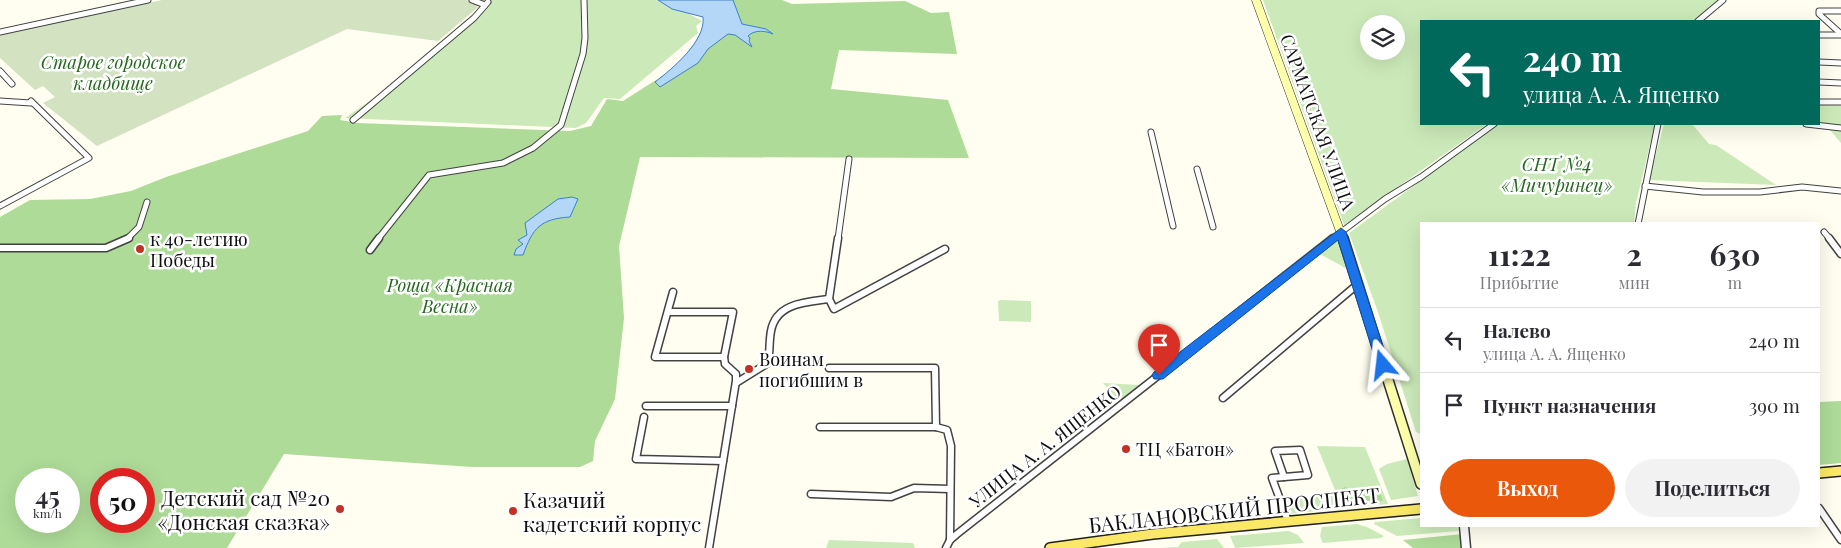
<!DOCTYPE html>
<html lang="ru">
<head>
<meta charset="utf-8">
<style>
	:root { --surface:#fff; --page:#f2f2f3; --text:#2b2b33; --muted:#7c7c81; --line:#e1e1e2; --accent:#ea580c }
	body { margin:0; font-family:"Playfair Display",serif; background:var(--page); color:var(--text); height:100vh; display:flex; flex-direction:column; font-size:19px; white-space:nowrap }
	* { box-sizing:border-box; margin:0 }
	p { font-size:16px; color:var(--muted) }
	.icon { flex:none; width:28px; height:28px; fill:none; stroke:currentColor; stroke-width:2; stroke-linecap:round; stroke-linejoin:round }
	.map { position:relative; flex:1; overflow:hidden }
	.details { position:absolute; left:1420px; top:222px; width:400px; height:305px; display:flex; flex-direction:column; background:var(--surface); border-radius:0px; box-shadow:0 5px 20px #0002 }
	.details>* { flex:none }
	.hud { position:absolute; left:1420px; top:20px; width:400px; height:105px; border-radius:0px; box-shadow:0 5px 20px #0002; background:#00695c; color:#fff; overflow:hidden }
	.tools { position:absolute; left:1360px; top:15px; display:grid; gap:10px }
	.tools a { display:grid; place-items:center; width:45px; height:45px; border-radius:50%; background:var(--surface); box-shadow:0 5px 20px #0002; font-size:25px }
	.speed { position:absolute; left:15px; top:468px; display:flex; gap:10px; font-size:25px; font-weight:700; text-align:center }
	.speed>* { display:grid; place-content:center; width:65px; height:65px; border-radius:50%; background:var(--surface); box-shadow:0 5px 20px #0002; line-height:1 }
	.speed small { font-size:12px; font-weight:400 }
	.speed .limit { border:8px solid #d22; background:#fff; color:#111 }
	.pin { position:absolute; display:grid; place-items:center; width:42px; height:42px; color:#fff; margin:-51px -21px; border-radius:50% 50% 50% 0; rotate:-45deg; box-shadow:0 0 5px #0007 }
	.pin .icon { rotate:45deg }
	.me { position:absolute; width:55px; margin:-28px; rotate:343deg; stroke-linejoin:round; filter:drop-shadow(0 0 4px #0008) }
	.turn { display:flex; align-items:center; gap:18px; height:105px; padding:0 20px; font-size:22px }
	.turn .icon { width:65px; height:65px; stroke-width:2.5 }
	.turn b { display:block; font-size:35px; line-height:42px }
	.eta { display:flex; justify-content:space-evenly; align-items:center; height:85px; text-align:center }
	.eta b { font-size:30px; font-weight:700; line-height:35px }
	.primary-button { display:flex; gap:10px; margin-top:auto; padding:10px 20px }
	.primary-button a { flex:1; height:58px; border-radius:30px; background:var(--accent); color:#fff; font-size:20px; font-weight:700; line-height:58px; text-align:center }
	.primary-button a+a { background:var(--page); color:var(--text) }
	ul { padding:0; list-style:none }
	li { display:flex; align-items:center; gap:15px; height:65px; padding:0 20px; border-top:1px solid var(--line) }
	li div { flex:1 }
	li b { display:block; font-size:19px }
	li em { font-style:normal }
	.map>svg:first-child { display:block }
</style>
</head>
<body>
<div class="map">
<svg width="1841" height="548" viewBox="0 0 1841 548">
	<rect width="100%" height="100%" fill="#fffef0"/>
	<!-- green -->
	<g fill="#cceab9" fill-rule="evenodd">
		<path d="M476 0H663L702 21 696 26 698 33 620 99 604 98 586 123 576 128 345 118 397 82 481 13 480 2Z"/>
		<path d="M1263 0H1722L1694 21H1421V124H1487L1344 225ZM1369 24H1396V51H1369Z"/>
		<path d="M1819 103 1841 104V143L1830 130 1806 124H1819Z"/>
		<path d="M1499 124H1655L1636 203 1634 224H1421V434L1416 432 1378 312 1349 233Z"/>
		<path d="M1664 124H1692L1709 144 1716 145 1776 185 1649 180Z"/>
		<path d="M1333 240 1340 241 1351 271 1318 253Z"/>
		<path d="M1000 300 1031 301V322L999 321 998 301Z"/>
		<path d="M1103 383 1139 385 1120 402Z"/>
		<path d="M1317 446 1365 447 1388 504 1287 514 1282 499 1337 495Z"/>
		<path d="M1407 459 1418 496 1391 500 1379 469 1387 464Z"/>
		<path d="M1421 518V526H1457L1459 531 1397 536 1374 524 1375 522Z"/>
		<path d="M1357 524 1367 527 1384 536 1381 538 1323 543 1320 536 1322 527Z"/>
		<path d="M1289 531 1298 535 1304 543 1235 548 1230 536Z"/>
		<path d="M1217 539 1224 548H1160L1178 547 1182 542Z"/>
		<path d="M829 540 913 543 915 548H826Z"/>
	</g>
	<!-- forest -->
	<g fill="#aedb98" fill-rule="evenodd">
		<path d="M658 0H782L792 4 905 1 931 13 949 12 957 54 839 50 831 89 948 100 969 158 640 157 619 246 624 318 615 399 595 441 593 461 580 467H472L284 454 227 548H0V217L30 200 90 199 131 191 166 177 308 131 322 116 342 115 340 120 358 123 570 131 591 126 607 99 623 101 667 73 682 60 695 42 704 26 703 17 672 9ZM26 479H69V521H26ZM101 479H144V521H101Z"/>
		<path d="M1841 401V463L1819 465V402Z"/>
		<path d="M1346 487 1350 490 1381 494 1383 501 1341 503 1342 488Z"/>
		<path d="M1463 534V548H1413L1403 540Z"/>
	</g>
	<!-- cemetery -->
	<path fill="#d3e2c1" d="M162 0H466L479 3 477 8 438 41 347 29 97 146 43 103 55 97 43 86 35 90 0 58V35Z"/>
	<!-- water -->
	<g fill="#b4d6f7" stroke="#3a81cf">
		<path d="M658 0H733L742 24 766 29 773 34C766 31 755 29 748 36L750 38 749 41 752 47 735 35 728 34 708 49 698 63 660 87 655 82C672 69 706 41 703 17L672 9Z"/>
		<path d="M572 197 578 199 570 217C540 219 533 228 523 255H514L516 249 523 244 518 240 527 235 525 223 558 199Z"/>
	</g>
	<g fill="none" stroke-linecap="round" stroke-linejoin="round">
		<defs>
			<g id="minor-far1">
				<path d="M472 0 485 5"/>
				<path d="M1841 11H1819V14L1841 34"/>
				<path d="M1698 21 1723 0"/>
				<path d="M0 32 148 0"/>
				<path d="M1819 35H1841"/>
				<path d="M1819 62 1841 63"/>
				<path d="M0 71 12 84"/>
				<path d="M1819 82 1841 83"/>
				<path d="M0 101 31 103"/>
				<path d="M1819 102H1841"/>
				<path d="M353 120 474 18 488 2"/>
				<path d="M1806 124 1841 128"/>
				<path d="M1151 132 1173 226"/>
				<path d="M1197 169 1213 227"/>
				<path d="M1645 186 1703 192H1760L1802 187 1841 191"/>
				<path d="M0 206 89 158 31 101"/>
				<path d="M1638 224 1658 124"/>
				<path d="M1824 232 1830 239"/>
				<path d="M127 239 139 227 147 202"/>
				<path d="M378 239 429 175 503 163 533 148 561 125 583 54 585 38 584 0"/>
				<path d="M838 239 849 159"/>
				<path d="M1332 239 1385 199 1421 177 1494 124"/>
			</g>
			<g id="minor">
				<path d="M1829 238 1841 254"/>
				<path d="M0 248H106L129 238"/>
				<path d="M370 250 379 238"/>
				<path d="M673 292 655 357H724"/>
				<path d="M829 299 834 309 945 249"/>
				<path d="M668 312H733L724 357 725 364 736 374V381L709 548"/>
				<path d="M829 368H935L936 427"/>
				<path d="M736 383 768 363C770 352 769 341 771 331 776 303 806 302 829 299L838 238"/>
				<path d="M1223 398 1358 284"/>
				<path d="M646 406H732"/>
				<path d="M644 417 636 459 723 461"/>
				<path d="M820 427H936L947 430 951 446 950 540"/>
				<path d="M1300 450 1308 475 1284 477 1275 451Z"/>
				<path d="M1284 477 1272 478 1288 521"/>
				<path d="M811 494 891 497 914 488 950 489"/>
				<path d="M1819 508 1841 540"/>
				<path d="M946 548 950 540 957 534 1333 238"/>
			</g>
			<path id="tertiary" d="M1464 526 1466 548"/>
			<path id="secondary-far1" d="M1256 0 1343 239"/>
			<path id="secondary" d="M1343 238 1421 484"/>
			<g id="primary">
				<path d="M1819 473 1841 471"/>
				<path d="M1050 548 1153 534 1421 509"/>
			</g>
		</defs>
		<!-- minor-far1 casing -->
		<use href="#minor-far1" stroke="#424242" stroke-width="7"/>
		<!-- minor casing -->
		<use href="#minor" stroke="#424242" stroke-width="9"/>
		<!-- tertiary casing -->
		<use href="#tertiary" stroke="#424242" stroke-width="11"/>
		<!-- secondary-far1 casing -->
		<use href="#secondary-far1" stroke="#313131" stroke-width="9"/>
		<!-- secondary casing -->
		<use href="#secondary" stroke="#313131" stroke-width="12"/>
		<!-- primary casing -->
		<use href="#primary" stroke="#202020" stroke-width="12"/>
		<!-- minor-far1 -->
		<use href="#minor-far1" stroke="#fff" stroke-width="5"/>
		<!-- minor -->
		<use href="#minor" stroke="#fff" stroke-width="6"/>
		<!-- tertiary -->
		<use href="#tertiary" stroke="#fff" stroke-width="8"/>
		<!-- secondary-far1 -->
		<use href="#secondary-far1" stroke="#feffab" stroke-width="8"/>
		<!-- secondary -->
		<use href="#secondary" stroke="#feffab" stroke-width="9"/>
		<!-- primary -->
		<use href="#primary" stroke="#fae866" stroke-width="9"/>
	</g>
	<!-- route -->
	<path fill="#1a73e8" stroke="#114b97" d="M1341 228 1346 232 1389 365 1387 369H1378L1377 365 1338 240 1163 379H1154L1152 375 1154 372Z"/>
	<!-- markers -->
	<g fill="#c13124" stroke="#fff" stroke-width="2">
		<circle cx="140" cy="249" r="5"/>
		<circle cx="749" cy="369" r="5"/>
		<circle cx="1126" cy="449" r="5"/>
		<circle cx="340" cy="509" r="5"/>
		<circle cx="513" cy="511" r="5"/>
	</g>
	<g text-anchor="middle" dominant-baseline="central" stroke-width="5" stroke-linejoin="round" paint-order="stroke">
		<!-- park labels -->
		<g font-size="18" font-style="italic" fill="#24681e" stroke="#fff">
			<text x="113" y="62">Старое городское<tspan x="113" dy="21">кладбище</tspan></text>
			<text x="1557" y="164">СНТ №4<tspan x="1557" dy="21">«Мичуринец»</tspan></text>
			<text x="450" y="285">Роща «Красная<tspan x="450" dy="21">Весна»</tspan></text>
		</g>
		<!-- street labels -->
		<g font-size="18" fill="#0f0f0f" stroke="#fff">
			<text transform="translate(1318 122) rotate(70)">САРМАТСКАЯ УЛИЦА</text>
			<text transform="translate(1045 446) rotate(-38)">УЛИЦА А. А. ЯЩЕНКО</text>
		</g>
		<!-- poi labels -->
		<g font-size="18" fill="#0f0f0f" stroke="#fff" text-anchor="start">
			<text x="150" y="239">к 40-летию<tspan x="150" dy="21">Победы</tspan></text>
			<text x="759" y="359">Воинам<tspan x="759" dy="21">погибшим в</tspan></text>
			<text x="1136" y="449">ТЦ «Батон»</text>
		</g>
		<!-- near-poi labels -->
		<g font-size="21" fill="#0f0f0f" stroke="#fff" text-anchor="end">
			<text x="330" y="497">Детский сад №20<tspan x="330" dy="24">«Донская сказка»</tspan></text>
			<text x="523" y="499" text-anchor="start">Казачий<tspan x="523" dy="24">кадетский корпус</tspan></text>
		</g>
		<!-- near-street labels -->
		<g font-size="21" fill="#0f0f0f" stroke="#fff">
			<text transform="translate(1234 509) rotate(-6)">БАКЛАНОВСКИЙ ПРОСПЕКТ</text>
		</g>
	</g>
</svg>
<div class="tools">
<a><svg class="icon" aria-label="layers" viewBox="0 0 24 24"><path d="M12 4l9 5-9 5-9-5zM3 14l9 5 9-5"/></svg></a>
</div>
<div class="speed"><div>45<small>km/h</small></div><div class="limit">50</div></div>
<div class="pin" style="left:1159px;top:375px;background:#d93025"><svg class="icon" aria-label="arrive" viewBox="0 0 24 24"><path d="M6 21V4h12l-3 4 3 4H6"/></svg></div>
<svg class="me" style="left:1383px;top:365px" viewBox="-20 -20 40 40"><path d="M0-17L14 15 0 8-14 15z" fill="#1a73e8" stroke="#fff" stroke-width="4"/></svg>
<div class="hud">
<div class="turn"><svg class="icon" aria-label="left" viewBox="0 0 24 24"><path d="M17 20v-9H6M10 6l-5 5 5 5"/></svg><div><b>240 m</b>улица А. А. Ященко</div></div>
</div>
<section class="details">
<div class="eta">
<div><b>11:22</b><p>Прибытие</p></div>
<div><b>2</b><p>мин</p></div>
<div><b>630</b><p>m</p></div>
</div>
<ul>
<li><svg class="icon" aria-label="left" viewBox="0 0 24 24"><path d="M17 20v-9H6M10 6l-5 5 5 5"/></svg><div><b>Налево</b><p>улица А. А. Ященко</p></div><em>240 m</em></li>
<li><svg class="icon" aria-label="arrive" viewBox="0 0 24 24"><path d="M6 21V4h12l-3 4 3 4H6"/></svg><div><b>Пункт назначения</b></div><em>390 m</em></li>
</ul>
<div class="primary-button"><a>Выход</a><a>Поделиться</a></div>
</section>
</div>
</body>
</html>
